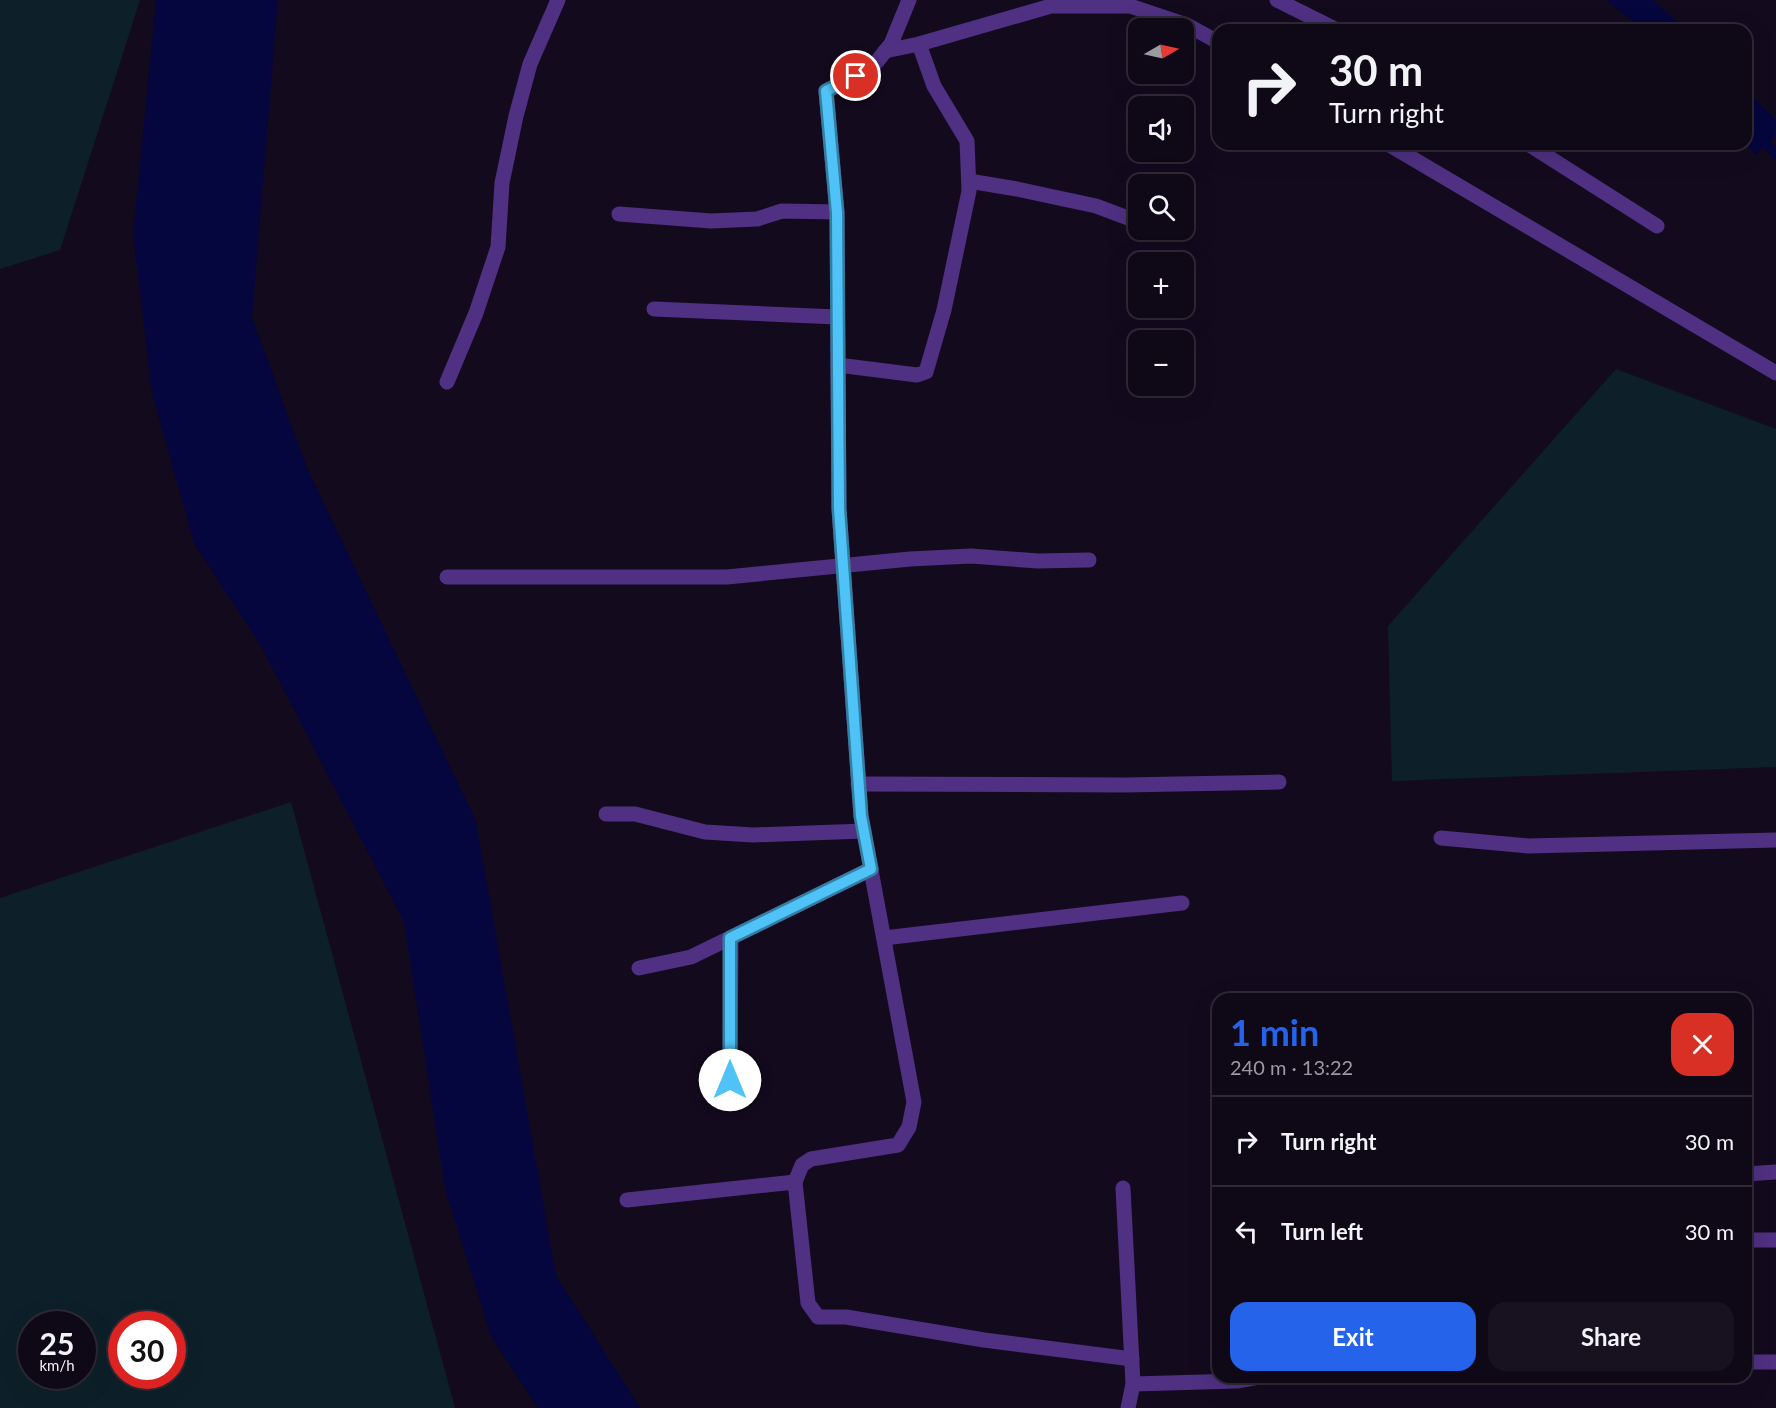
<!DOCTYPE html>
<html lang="en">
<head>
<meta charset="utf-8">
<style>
	:root { --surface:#0f0816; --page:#18111f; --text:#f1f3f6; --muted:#9b9aa1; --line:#2f2935; --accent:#2563eb }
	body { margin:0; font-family:Lato,sans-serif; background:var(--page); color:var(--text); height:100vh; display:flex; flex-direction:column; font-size:22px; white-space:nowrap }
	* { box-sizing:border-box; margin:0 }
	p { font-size:20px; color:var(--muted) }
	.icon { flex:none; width:33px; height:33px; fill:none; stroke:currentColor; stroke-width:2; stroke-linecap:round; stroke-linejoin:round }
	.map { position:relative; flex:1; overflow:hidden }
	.details { position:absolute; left:1212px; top:993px; width:540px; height:390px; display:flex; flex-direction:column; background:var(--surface); border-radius:18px; box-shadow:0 6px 24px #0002,0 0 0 2px var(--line) }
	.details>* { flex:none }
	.banner { position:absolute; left:1212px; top:24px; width:540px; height:126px; border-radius:18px; box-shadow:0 6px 24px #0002,0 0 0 2px var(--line); background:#0f0816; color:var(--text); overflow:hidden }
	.needle { width:39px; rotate:81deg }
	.fabs { position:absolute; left:1128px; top:18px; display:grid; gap:12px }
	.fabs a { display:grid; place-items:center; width:66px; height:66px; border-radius:12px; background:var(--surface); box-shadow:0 6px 24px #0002,0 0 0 2px var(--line); font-size:30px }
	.speed { position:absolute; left:18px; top:1311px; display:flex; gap:12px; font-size:30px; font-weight:700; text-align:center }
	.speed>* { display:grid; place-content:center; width:78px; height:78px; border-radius:50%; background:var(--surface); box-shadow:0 6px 24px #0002,0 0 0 2px var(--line); line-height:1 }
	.speed small { font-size:15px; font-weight:400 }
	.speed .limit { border:9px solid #d22; background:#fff; color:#111 }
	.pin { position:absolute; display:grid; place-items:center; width:51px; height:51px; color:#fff; margin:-26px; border:3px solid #fff; border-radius:50%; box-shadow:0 2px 6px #0007 }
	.me { position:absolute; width:66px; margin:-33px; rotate:0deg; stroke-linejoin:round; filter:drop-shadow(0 0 4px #0008) }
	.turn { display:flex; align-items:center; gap:21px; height:126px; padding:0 18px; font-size:27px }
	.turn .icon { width:78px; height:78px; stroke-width:2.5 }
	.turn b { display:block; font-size:42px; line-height:51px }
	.round { display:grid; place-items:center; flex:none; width:63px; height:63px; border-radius:18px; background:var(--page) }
	.overview { display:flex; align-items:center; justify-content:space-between; height:102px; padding:0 18px }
	h1 { font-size:36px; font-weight:700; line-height:45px; color:var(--accent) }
	.primary-button { display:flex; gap:12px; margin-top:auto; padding:12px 18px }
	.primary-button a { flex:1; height:69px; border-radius:18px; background:var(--accent); color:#fff; font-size:24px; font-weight:700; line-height:69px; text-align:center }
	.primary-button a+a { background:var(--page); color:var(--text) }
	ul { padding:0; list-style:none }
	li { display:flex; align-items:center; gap:18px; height:90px; padding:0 18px; border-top:2px solid var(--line) }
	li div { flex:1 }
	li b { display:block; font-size:22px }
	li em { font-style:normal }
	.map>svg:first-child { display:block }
</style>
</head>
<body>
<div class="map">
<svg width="1776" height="1408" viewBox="0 0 1776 1408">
	<rect width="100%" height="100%" fill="#140a1e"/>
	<!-- green -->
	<g fill="#0d2029" fill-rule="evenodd">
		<path d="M0 0H140L60 250 0 269Z"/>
		<path d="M1616 369 1776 429V767L1392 781 1388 626Z"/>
		<path d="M291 802 455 1408H0V898ZM32 1324H82V1376H32ZM122 1324H172V1376H122Z"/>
	</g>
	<!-- water -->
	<g fill="#04063d">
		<path d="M156 0H278L252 317 307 468 476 821 556 1275 640 1408H538L491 1336 445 1189 404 922 262 648 194 543 152 394 133 234Z"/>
		<path d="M1606 0H1653L1686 30H1644Z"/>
		<path d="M1746 90 1776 120V135L1756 155 1746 143Z"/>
	</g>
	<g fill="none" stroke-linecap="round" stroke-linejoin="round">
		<!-- stream -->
		<path stroke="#04063d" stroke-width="9" d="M1746 120 1776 155"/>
		<!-- minor -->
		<g stroke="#4f3082" stroke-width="15">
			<path d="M909 0 891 44 871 69 826 91 837 212 839 509 861 816 914 1102 909 1127 898 1145 811 1159 802 1165 795 1182 808 1303 818 1317H846L984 1340 1132 1359"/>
			<path d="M1277 0 1337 30"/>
			<path d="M885 51 919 44 1051 6H1130L1187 25 1218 42"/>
			<path d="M1388 144 1776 373"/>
			<path d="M1528 144 1657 226"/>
			<path d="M969 181 1017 189 1096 206 1136 221"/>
			<path d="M619 214 711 221 757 219 782 211 837 212"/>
			<path d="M654 309 837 317"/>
			<path d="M838 365 917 375 926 372 944 310 969 191 967 141 934 86 919 44"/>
			<path d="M447 382 476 313 498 247 502 183 516 116 530 64 558 0"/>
			<path d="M447 577H727L910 559 971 556 1038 561 1089 560"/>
			<path d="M858 784 1125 785 1279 782"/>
			<path d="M606 814H635L705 832 753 835 864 831"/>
			<path d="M1441 838 1528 846 1776 840"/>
			<path d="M884 938 1182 903"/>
			<path d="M639 968 691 957 871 869"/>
			<path d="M730 1080 731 938"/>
			<path d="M1746 1174 1776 1172"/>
			<path d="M1123 1188 1133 1384 1128 1408"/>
			<path d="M627 1200 795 1182"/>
			<path d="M1746 1240H1776"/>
			<path d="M1746 1362H1776"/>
			<path d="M1133 1384 1237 1381 1259 1377"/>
		</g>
	</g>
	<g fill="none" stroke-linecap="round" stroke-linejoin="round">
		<defs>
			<path id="route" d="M730 1080V938L871 869 861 816 839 509 837 213 826 91 856 76"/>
		</defs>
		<!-- route casing -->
		<use href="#route" stroke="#337fa1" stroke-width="15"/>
		<!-- route -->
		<use href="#route" stroke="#4fc3f7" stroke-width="10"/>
	</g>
</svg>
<div class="fabs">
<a><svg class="needle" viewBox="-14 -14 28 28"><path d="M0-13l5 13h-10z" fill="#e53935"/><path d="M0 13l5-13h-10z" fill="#9b9aa1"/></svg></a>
<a><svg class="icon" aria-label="sound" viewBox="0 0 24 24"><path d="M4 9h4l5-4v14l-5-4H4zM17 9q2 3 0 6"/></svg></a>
<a><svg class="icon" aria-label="search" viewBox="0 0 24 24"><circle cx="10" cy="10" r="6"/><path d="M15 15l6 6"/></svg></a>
<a>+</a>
<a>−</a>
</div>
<div class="speed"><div>25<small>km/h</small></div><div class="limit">30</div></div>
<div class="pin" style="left:856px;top:76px;background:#d93025"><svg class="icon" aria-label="arrive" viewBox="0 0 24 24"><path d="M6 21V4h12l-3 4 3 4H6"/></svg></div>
<svg class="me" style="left:730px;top:1080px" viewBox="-20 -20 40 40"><circle r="19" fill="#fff"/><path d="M0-13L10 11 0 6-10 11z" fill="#4fc3f7"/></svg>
<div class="banner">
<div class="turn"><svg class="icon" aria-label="right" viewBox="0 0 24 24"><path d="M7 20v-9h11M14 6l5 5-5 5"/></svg><div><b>30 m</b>Turn right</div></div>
</div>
<section class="details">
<div class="overview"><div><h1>1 min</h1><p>240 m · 13:22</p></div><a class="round" style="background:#d93025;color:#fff"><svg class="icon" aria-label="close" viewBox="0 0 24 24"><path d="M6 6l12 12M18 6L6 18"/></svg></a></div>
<ul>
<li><svg class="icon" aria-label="right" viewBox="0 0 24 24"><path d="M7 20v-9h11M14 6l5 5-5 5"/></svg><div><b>Turn right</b></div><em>30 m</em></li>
<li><svg class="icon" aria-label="left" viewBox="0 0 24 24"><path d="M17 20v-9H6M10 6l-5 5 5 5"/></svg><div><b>Turn left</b></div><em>30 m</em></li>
</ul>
<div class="primary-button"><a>Exit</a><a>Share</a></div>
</section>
</div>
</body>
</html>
